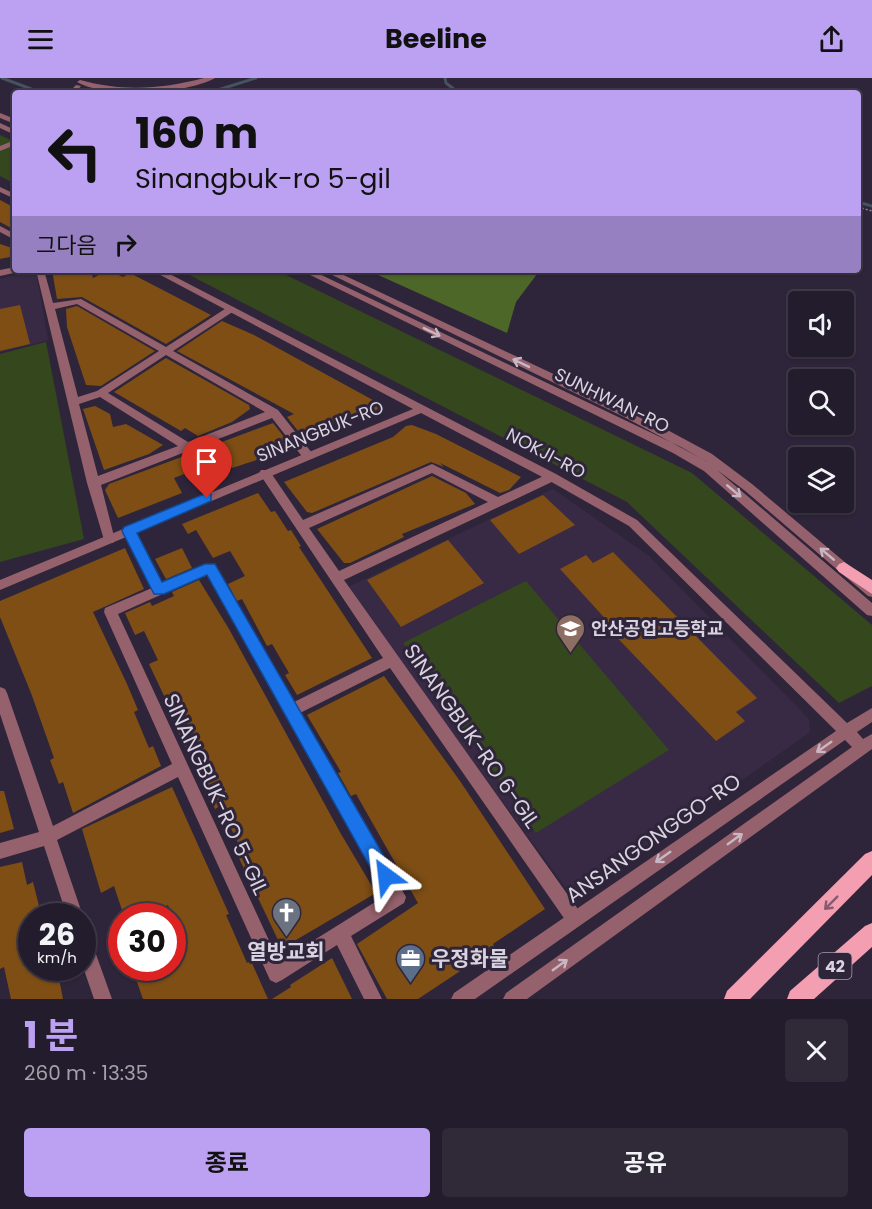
<!DOCTYPE html>
<html lang="ko">
<head>
<meta charset="utf-8">
<style>
	:root { --surface:#231c2c; --page:#2f2938; --text:#f1f3f6; --muted:#a3a1a9; --line:#403a48; --accent:#bca0f2 }
	body { margin:0; font-family:Poppins,"Noto Sans KR",sans-serif; background:var(--page); color:var(--text); height:100vh; display:flex; flex-direction:column; font-size:22px; white-space:nowrap }
	* { box-sizing:border-box; margin:0 }
	p { font-size:20px; color:var(--muted) }
	.icon { flex:none; width:33px; height:33px; fill:none; stroke:currentColor; stroke-width:2; stroke-linecap:round; stroke-linejoin:round }
	.map { position:relative; height:921px; overflow:hidden }
	.panel { display:flex; flex-direction:column; background:var(--surface); flex:1 }
	.panel>* { flex:none }
	.banner { position:absolute; left:12px; top:12px; width:849px; height:183px; border-radius:6px; box-shadow:0 2px 4px #0004,0 0 0 2px var(--line); background:#bca0f2; color:#111; overflow:hidden }
	.buttons { position:absolute; left:788px; top:213px; display:grid; gap:12px }
	.buttons a { display:grid; place-items:center; width:66px; height:66px; border-radius:6px; background:var(--surface); box-shadow:0 2px 4px #0004,0 0 0 2px var(--line); font-size:30px }
	.speed { position:absolute; left:18px; top:825px; display:flex; gap:12px; font-size:30px; font-weight:700; text-align:center }
	.speed>* { display:grid; place-content:center; width:78px; height:78px; border-radius:50%; background:var(--surface); box-shadow:0 2px 4px #0004,0 0 0 2px var(--line); line-height:1 }
	.speed small { font-size:15px; font-weight:400 }
	.speed .limit { border:9px solid #d22; background:#fff; color:#111 }
	.pin { position:absolute; display:grid; place-items:center; width:51px; height:51px; color:#fff; margin:-62px -26px; border-radius:50% 50% 50% 0; rotate:-45deg; box-shadow:0 0 6px #0007 }
	.pin .icon { rotate:45deg }
	.me { position:absolute; width:66px; margin:-33px; rotate:330deg; stroke-linejoin:round; filter:drop-shadow(0 0 4px #0008) }
	.turn { display:flex; align-items:center; gap:21px; height:126px; padding:0 24px; font-size:27px }
	.turn .icon { width:78px; height:78px; stroke-width:2.5 }
	.turn b { display:block; font-size:42px; line-height:51px }
	.then { display:flex; align-items:center; height:57px; padding:0 24px; background:#0003; gap:12px; font-size:22px }
	.round { display:grid; place-items:center; flex:none; width:63px; height:63px; border-radius:6px; background:var(--page) }
	.overview { display:flex; align-items:center; justify-content:space-between; height:102px; padding:0 24px }
	h1 { font-size:36px; font-weight:700; line-height:45px; color:var(--accent) }
	.primary-button { display:flex; gap:12px; margin-top:auto; padding:12px 24px }
	.primary-button a { flex:1; height:69px; border-radius:6px; background:var(--accent); color:#111; font-size:24px; font-weight:700; line-height:69px; text-align:center }
	.primary-button a+a { background:var(--page); color:var(--text) }
	header { display:flex; justify-content:space-between; align-items:center; height:78px; padding:0 24px; background:var(--accent); color:#111; font-size:27px; font-weight:700 }
	.map>svg:first-child { display:block }
</style>
</head>
<body>
<header><svg class="icon" aria-label="menu" viewBox="0 0 24 24"><path d="M4 6h16M4 12h16M4 18h16"/></svg>Beeline<svg class="icon" aria-label="share" viewBox="0 0 24 24"><path d="M12 15V3M7 8l5-5 5 5M5 13v7h14v-7"/></svg></header>
<div class="map">
<svg width="872" height="921" viewBox="0 0 872 921">
	<rect width="100%" height="100%" fill="#2f253a"/>
	<!-- built -->
	<g fill="#382a45">
		<path d="M36 193 48 262 0 274V201Z"/>
		<path d="M553 411 649 478 809 641 810 654 574 821 346 510Z"/>
	</g>
	<!-- green -->
	<g fill="#35471d">
		<path d="M0 57 15 64V106L0 98Z"/>
		<path d="M180 192H276L692 395 872 547V608L839 625 627 424Z"/>
		<path d="M46 264 84 461 0 484V276Z"/>
		<path d="M526 503 669 672 536 755 403 565Z"/>
	</g>
	<!-- forest -->
	<path fill="#4d6728" d="M367 192H540L516 224 507 255Z"/>
	<g fill="none" stroke-linecap="round" stroke-linejoin="round">
		<!-- stream -->
		<g stroke="#455260" stroke-width="3">
			<path d="M2 0 42 15"/>
			<path d="M445 0 446 5 459 15"/>
			<path d="M208 15 256 0"/>
			<path d="M858 124 872 128"/>
		</g>
	</g>
	<!-- building -->
	<g fill="#7e4e15">
		<path d="M0 122 15 130V152L0 144Z"/>
		<path d="M0 166 15 171V178L0 181Z"/>
		<path d="M52 192H91L93 200 108 192 123 199 130 195 211 237 166 266 82 219 57 221Z"/>
		<path d="M20 227 30 266 0 273V231Z"/>
		<path d="M77 228 155 273 101 308 86 307 67 249 66 231Z"/>
		<path d="M222 243 254 257 382 327 364 343 348 335 327 352 329 354 306 363 287 339 294 336 177 273Z"/>
		<path d="M166 280 249 327 250 331 232 344 198 358 185 350 181 353 114 314Z"/>
		<path d="M95 328 110 336 113 349 126 346 163 367 149 376 104 392 83 331Z"/>
		<path d="M273 345 292 369 290 371 232 390 225 380 174 400 182 415 118 440 105 412 109 406Z"/>
		<path d="M412 347 436 356 521 399 509 412 500 415 440 385 444 389 431 384 312 435 307 434 284 404 393 359 406 348Z"/>
		<path d="M432 398 466 415 475 426 402 456 404 459 350 485H344L317 451Z"/>
		<path d="M258 415 271 434 275 433 288 453 291 452 301 468 299 469 372 580 297 617 285 597 289 595 272 566 267 568 242 521 237 523 228 506 245 498 230 473 213 480 196 452 188 456 182 446Z"/>
		<path d="M543 417 575 447 519 476 490 442Z"/>
		<path d="M448 462 484 505 401 549 367 502Z"/>
		<path d="M125 470 144 511 93 534 127 606 138 632 134 634 149 670 153 668 161 688 73 735 63 704 59 706 50 682 54 680 31 615 0 539V523Z"/>
		<path d="M182 470 192 490 166 501 155 481Z"/>
		<path d="M613 474 757 620 736 634 745 643 716 663 607 549 611 547 560 491 586 477 593 485Z"/>
		<path d="M199 502 229 551 341 756 376 815 284 869 279 864 238 778 243 775 220 728 215 731 173 643 175 641 149 586 158 582 144 553 135 557 125 535 150 524 152 528 174 518 172 514Z"/>
		<path d="M384 598 460 703 545 831 493 866 495 870 418 921H387L357 866 418 825 356 716 351 718 338 695 341 694 307 637Z"/>
		<path d="M172 709 229 836 226 837 247 885 251 883 268 921H143L132 890H172V880L186 872 168 827 148 838H124L114 808 101 815 82 751Z"/>
		<path d="M0 713H4L14 751 0 755Z"/>
		<path d="M22 784 27 807 33 804 40 832 32 836V890H57L63 921H11L4 889 0 891V789Z"/>
		<path d="M332 880 352 921H272L291 909 290 907Z"/>
	</g>
	<g fill="none" stroke-linecap="round" stroke-linejoin="round">
		<!-- path -->
		<path stroke="#8a8293" stroke-width="1.5" stroke-dasharray="2 2" stroke-linecap="butt" d="M858 129 872 133"/>
		<!-- minor -->
		<g fill="#95616c" fill-rule="evenodd">
			<path d="M204 0H215C187 16 105 21 77 4L80 2C123 14 162 11 204 0Z"/>
			<path d="M0 148 15 156V162L0 154Z"/>
			<path d="M36 192H44L53 225 81 221 166 269 228 229H234V233L173 273 278 332 312 375 314 378 312 381H304L272 340 101 407 115 462 113 465H105L87 405ZM77 226 159 273 97 313 78 319 55 231ZM166 277 265 334 188 364 108 315ZM100 319 178 368 98 398 79 326Z"/>
			<path d="M432 386 498 419 548 396 552 395 558 399 556 402 344 502 580 834 582 840 580 846 574 848 568 846 390 590 300 635 406 819 404 825 351 858 382 921H364L337 867 282 902 276 905 270 902 178 699 57 762 83 838 82 840 67 838 44 768 0 781V765L39 754 0 636V609L5 611 7 615 53 748 172 686 104 534 105 530 152 510 123 453 125 450H133L162 505 206 487H214L294 624 383 580 261 398 259 395 261 392H269L303 442ZM432 395 488 424 339 493 309 450ZM207 496 388 816 279 884 118 536Z"/>
			<path d="M82 852 88 854 112 921H94L82 886Z"/>
		</g>
		<!-- tertiary -->
		<g fill="#95616c" fill-rule="evenodd">
			<path d="M76 7 81 8 75 15H68Z"/>
			<path d="M0 35 15 41V46L0 40Z"/>
			<path d="M0 45 15 52V57L0 50Z"/>
			<path d="M15 62V67L0 73V68Z"/>
			<path d="M0 109 15 116V121L0 114Z"/>
			<path d="M15 189V192H19L18 194 0 198V192Z"/>
			<path d="M151 192H162L556 396 637 442 847 645 872 630V644L857 654 863 661 872 656V671L527 921H503L506 915 852 669 845 662 475 921H451L454 915 836 653 629 448 548 402 421 335 0 512V502L413 331Z"/>
			<path d="M300 192H311L681 369 709 385 704 382 626 340 322 192H333L634 334 712 376 752 406 872 507V519L868 518 744 412 717 392 872 525V538L867 537 704 393 673 375Z"/>
		</g>
		<!-- primary -->
		<g fill="#f49eb1" fill-rule="evenodd">
			<path d="M844 484 872 502V516L839 494 836 490 839 486Z"/>
			<path d="M872 773V797L750 921H724L727 913 865 776Z"/>
			<path d="M872 845V869L814 921H787L790 913 865 848Z"/>
		</g>
	</g>
	<!-- one-way arrows -->
	<defs><path id="oneway-shaft" d="M-6 0H5M1.5-3L5.5 0L1.5 3" fill="none" stroke-width="1.6" stroke-linecap="round" stroke-linejoin="round" transform="scale(1.5)"/></defs>
	<g stroke="#c8b6c4">
		<use href="#oneway-shaft" transform="translate(432 254) rotate(26)"/>
		<use href="#oneway-shaft" transform="translate(521 285) rotate(-154)"/>
		<use href="#oneway-shaft" transform="translate(734 413) rotate(40)"/>
		<use href="#oneway-shaft" transform="translate(827 476) rotate(-140)"/>
		<use href="#oneway-shaft" transform="translate(824 669) rotate(145)"/>
		<use href="#oneway-shaft" transform="translate(735 761) rotate(-36)"/>
		<use href="#oneway-shaft" transform="translate(663 779) rotate(145)"/>
		<use href="#oneway-shaft" transform="translate(560 887) rotate(-36)"/>
	</g>
	<use stroke="#885b70" href="#oneway-shaft" transform="translate(831 825) rotate(135)"/>
	<!-- route -->
	<path fill="#1a73e8" stroke="#114b97" stroke-width="1.5" d="M207 415 211 416V423L137 455 162 504 205 486H215L392 792 395 798 392 805 386 807 379 805 207 497 164 516H154L122 453 124 449Z"/>
	<!-- icons -->
	<defs>
		<symbol id="school-pin" viewBox="-11 -11 22 30"><path d="M0 17L-7.5 6A9.5 9.5 0 1 1 7.5 6Z" fill="#8d6e63" stroke="#2f253a"/><path d="M0-5L7-2L0 1L-7-2ZM-4 1L0 2.5L4 1V4Q0 6-4 4Z" fill="#fff"/></symbol>
		<symbol id="church-pin" viewBox="-11 -11 22 30"><path d="M0 17L-7.5 6A9.5 9.5 0 1 1 7.5 6Z" fill="#6b7280" stroke="#2f253a"/><path d="M-1.2-6h2.4v3.5h3.3v2.4h-3.3V6h-2.4V-.1h-3.3v-2.4h3.3Z" fill="#fff"/></symbol>
		<symbol id="office-pin" viewBox="-11 -11 22 30"><path d="M0 17L-7.5 6A9.5 9.5 0 1 1 7.5 6Z" fill="#5c6f8a" stroke="#2f253a"/><path d="M-6-3h4V-5.5h4V-3h4V5H-6ZM-1-4.5V-3h2v-1.5ZM-6 0V1H6V0Z" fill="#fff"/></symbol>
	</defs>
	<g fill-rule="evenodd">
		<use href="#school-pin" x="554" y="534" width="33" height="45"/>
		<use href="#church-pin" x="270" y="818" width="33" height="45"/>
		<use href="#office-pin" x="394" y="864" width="33" height="45"/>
	</g>
	<g text-anchor="middle" dominant-baseline="central" stroke-width="6" stroke-linejoin="round" paint-order="stroke">
		<!-- shield labels -->
		<rect fill="#2f253a" stroke="#a69faf" stroke-width="1.5" x="818.5" y="875" width="33" height="26" rx="4.5"/>
		<g font-size="16" font-weight="bold" fill="#d9d3e1">
			<text x="835" y="888">42</text>
		</g>
		<!-- street labels -->
		<g font-size="18" fill="#d9d3e1" stroke="#2f253a">
			<text transform="translate(612 322) rotate(26)">SUNHWAN-RO</text>
			<text transform="translate(320 353) rotate(-22)">SINANGBUK-RO</text>
			<text transform="translate(546 375) rotate(28)">NOKJI-RO</text>
		</g>
		<!-- poi labels -->
		<g font-size="18" font-weight="bold" fill="#d9d3e1" stroke="#2f253a" text-anchor="start">
			<text x="591" y="550">안산공업고등학교</text>
		</g>
		<!-- near-street labels -->
		<g font-size="21" fill="#d9d3e1" stroke="#2f253a">
			<text transform="translate(472 658) rotate(55)">SINANGBUK-RO 6-GIL</text>
			<text transform="translate(216 716) rotate(65)">SINANGBUK-RO 5-GIL</text>
			<text transform="translate(653 760) rotate(-35)">ANSANGONGGO-RO</text>
		</g>
		<!-- near-poi labels -->
		<g font-size="21" font-weight="bold" fill="#d9d3e1" stroke="#2f253a">
			<text x="286" y="873">열방교회</text>
			<text x="431" y="880" text-anchor="start">우정화물</text>
		</g>
	</g>
</svg>
<div class="buttons">
<a><svg class="icon" aria-label="sound" viewBox="0 0 24 24"><path d="M4 9h4l5-4v14l-5-4H4zM17 9q2 3 0 6"/></svg></a>
<a><svg class="icon" aria-label="search" viewBox="0 0 24 24"><circle cx="10" cy="10" r="6"/><path d="M15 15l6 6"/></svg></a>
<a><svg class="icon" aria-label="layers" viewBox="0 0 24 24"><path d="M12 4l9 5-9 5-9-5zM3 14l9 5 9-5"/></svg></a>
</div>
<div class="speed"><div>26<small>km/h</small></div><div class="limit">30</div></div>
<div class="pin" style="left:207px;top:420px;background:#d93025"><svg class="icon" aria-label="arrive" viewBox="0 0 24 24"><path d="M6 21V4h12l-3 4 3 4H6"/></svg></div>
<svg class="me" style="left:386px;top:798px" viewBox="-20 -20 40 40"><path d="M0-17L14 15 0 8-14 15z" fill="#1a73e8" stroke="#fff" stroke-width="4"/></svg>
<div class="banner">
<div class="turn"><svg class="icon" aria-label="left" viewBox="0 0 24 24"><path d="M17 20v-9H6M10 6l-5 5 5 5"/></svg><div><b>160 m</b>Sinangbuk-ro 5-gil</div></div>
<div class="then">그다음<svg class="icon" aria-label="right" viewBox="0 0 24 24"><path d="M7 20v-9h11M14 6l5 5-5 5"/></svg></div>
</div>
</div>
<section class="panel">
<div class="overview"><div><h1>1 분</h1><p>260 m · 13:35</p></div><a class="round"><svg class="icon" aria-label="close" viewBox="0 0 24 24"><path d="M6 6l12 12M18 6L6 18"/></svg></a></div>
<div class="primary-button"><a>종료</a><a>공유</a></div>
</section>
</body>
</html>
